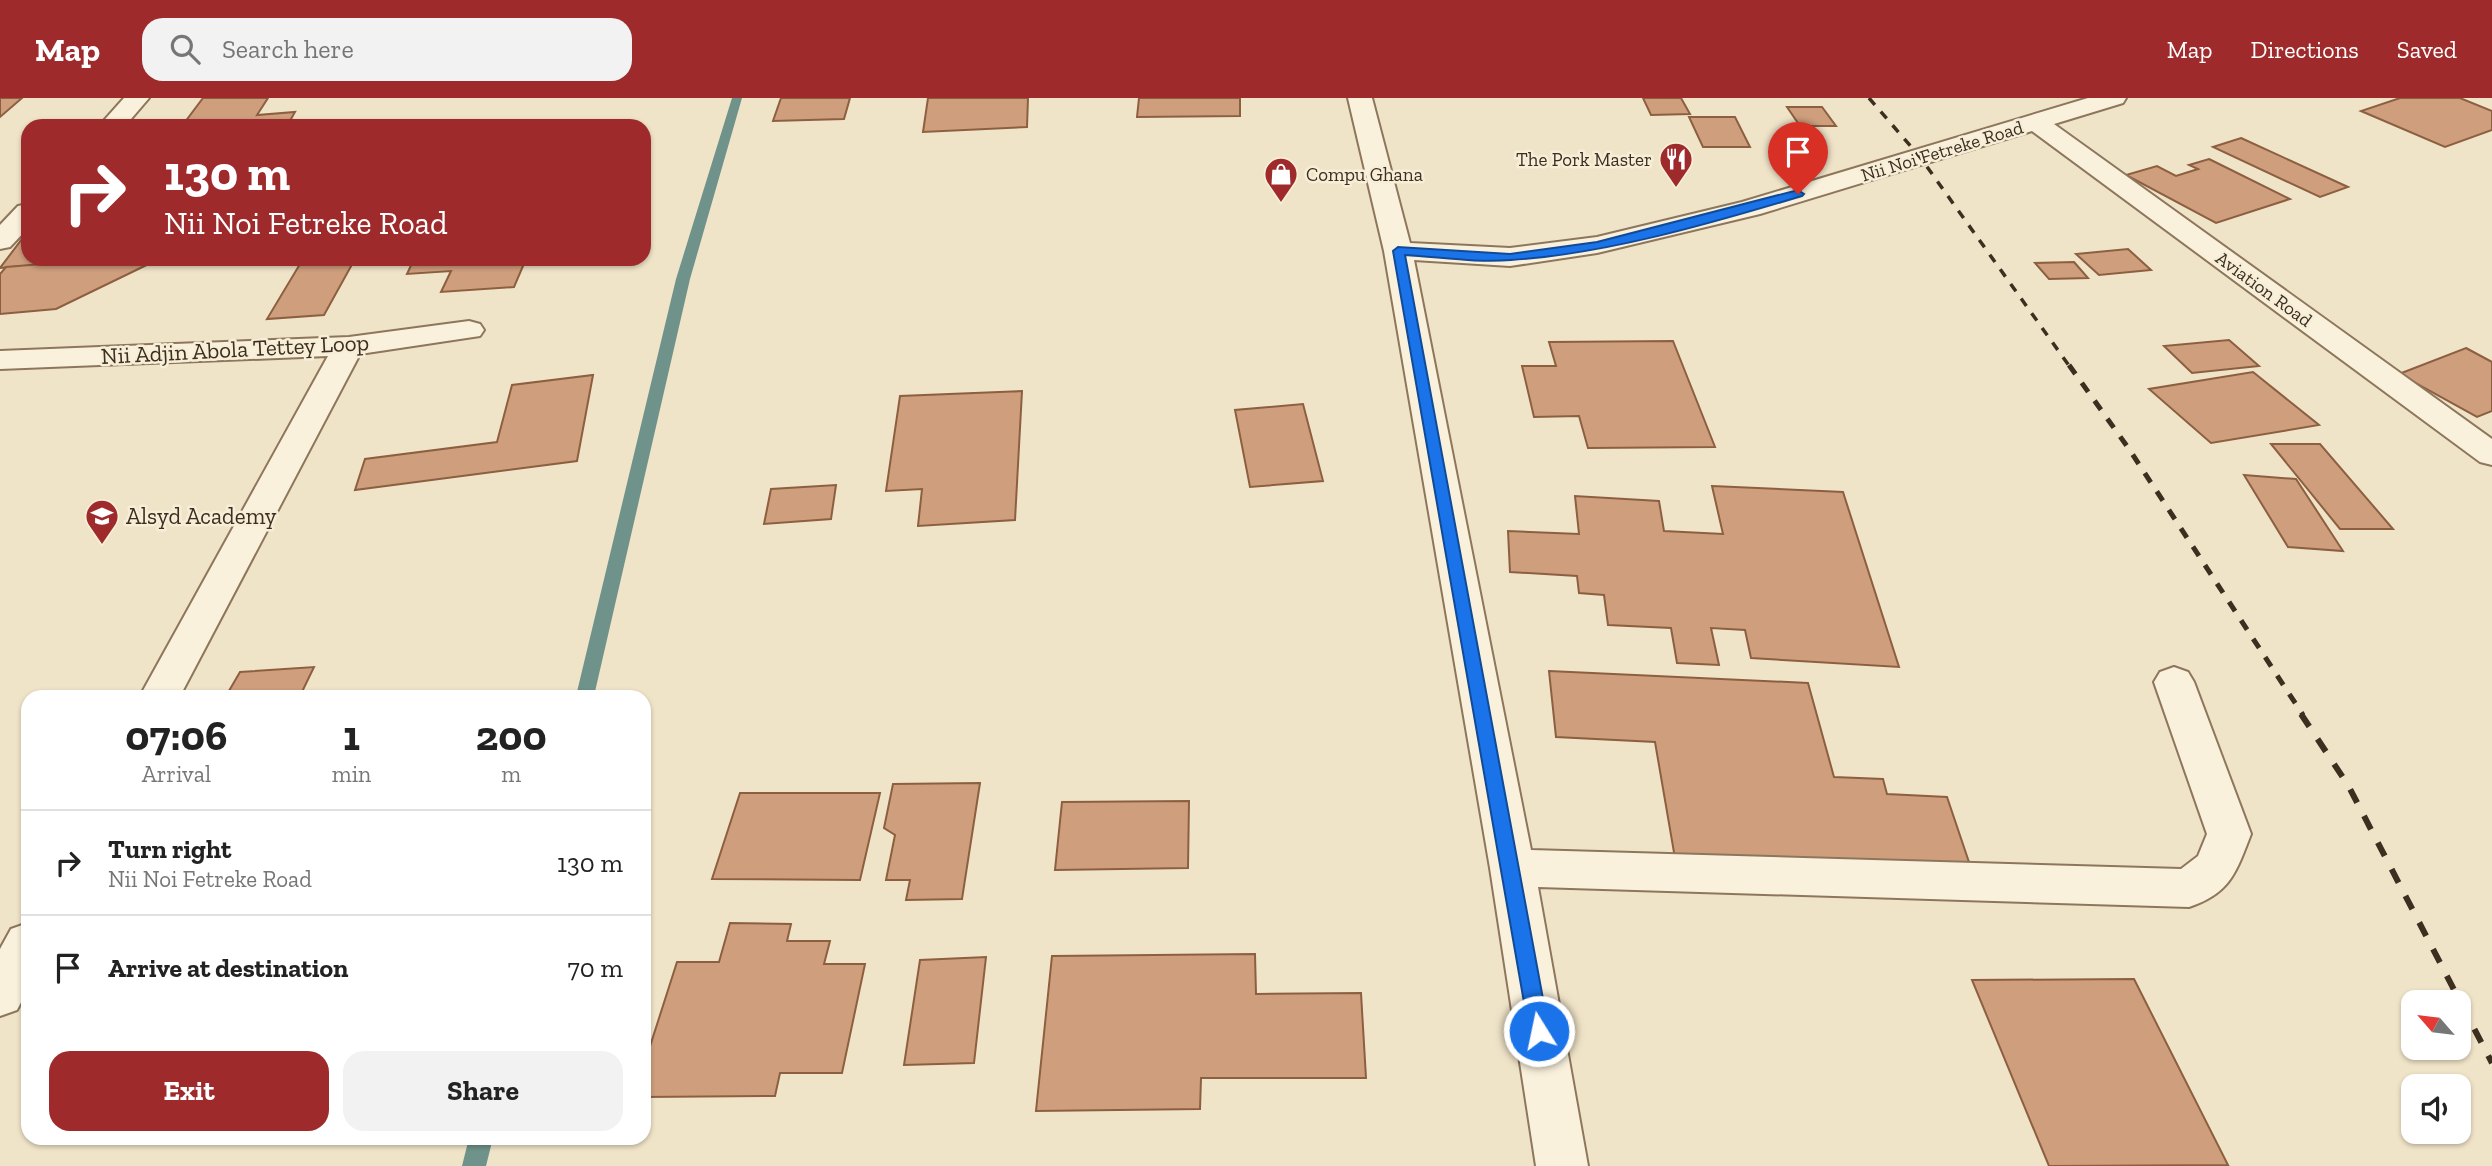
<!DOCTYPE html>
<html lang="en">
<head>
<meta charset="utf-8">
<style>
	:root { --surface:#fff; --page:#f2f2f2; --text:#222; --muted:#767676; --line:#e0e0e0; --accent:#9e2a2b }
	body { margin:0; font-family:"Zilla Slab",serif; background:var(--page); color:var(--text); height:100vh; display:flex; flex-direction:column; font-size:26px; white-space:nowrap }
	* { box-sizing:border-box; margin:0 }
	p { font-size:23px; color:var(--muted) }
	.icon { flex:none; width:38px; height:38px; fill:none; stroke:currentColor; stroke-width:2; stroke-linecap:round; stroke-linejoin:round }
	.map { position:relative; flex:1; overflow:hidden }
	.sheet { position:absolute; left:21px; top:592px; width:630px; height:455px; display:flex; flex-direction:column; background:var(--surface); border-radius:21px; box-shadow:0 2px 5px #0004 }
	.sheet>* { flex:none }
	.top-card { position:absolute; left:21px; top:21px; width:630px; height:147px; border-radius:21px; box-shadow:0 2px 5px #0004; background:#9e2a2b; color:#fff; overflow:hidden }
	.needle { width:46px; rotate:298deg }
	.controls { position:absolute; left:2401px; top:892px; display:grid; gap:14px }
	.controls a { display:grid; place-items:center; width:70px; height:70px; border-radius:14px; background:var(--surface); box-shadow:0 2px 5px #0004; font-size:35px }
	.pin { position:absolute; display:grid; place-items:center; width:60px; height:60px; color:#fff; margin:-72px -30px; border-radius:50% 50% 50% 0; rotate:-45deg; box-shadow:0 0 7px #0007 }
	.pin .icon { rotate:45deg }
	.me { position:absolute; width:77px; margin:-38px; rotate:350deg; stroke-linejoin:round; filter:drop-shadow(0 0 5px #0008) }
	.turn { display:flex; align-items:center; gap:24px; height:147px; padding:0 28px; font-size:32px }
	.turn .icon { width:91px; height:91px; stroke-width:2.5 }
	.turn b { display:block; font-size:49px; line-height:60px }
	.eta { display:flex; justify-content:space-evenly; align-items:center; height:119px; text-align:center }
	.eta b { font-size:42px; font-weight:700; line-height:49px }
	.action { display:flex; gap:14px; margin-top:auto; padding:14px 28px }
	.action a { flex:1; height:80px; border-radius:21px; background:var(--accent); color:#fff; font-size:28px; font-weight:700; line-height:80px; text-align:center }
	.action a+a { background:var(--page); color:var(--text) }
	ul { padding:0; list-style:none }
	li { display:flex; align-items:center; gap:21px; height:105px; padding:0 28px; border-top:2px solid var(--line) }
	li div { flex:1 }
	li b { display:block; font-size:26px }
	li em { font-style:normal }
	header { display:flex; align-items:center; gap:42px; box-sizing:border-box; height:98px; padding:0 35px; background:var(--accent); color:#fff }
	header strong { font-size:33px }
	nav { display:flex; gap:38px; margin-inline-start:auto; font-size:24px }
	.search { width:490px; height:63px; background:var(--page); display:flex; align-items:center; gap:18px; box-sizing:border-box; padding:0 24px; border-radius:21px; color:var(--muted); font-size:26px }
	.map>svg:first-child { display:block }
</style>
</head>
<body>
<header>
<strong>Map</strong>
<div class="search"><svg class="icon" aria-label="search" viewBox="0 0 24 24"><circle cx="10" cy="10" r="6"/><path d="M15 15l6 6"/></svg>Search here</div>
<nav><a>Map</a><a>Directions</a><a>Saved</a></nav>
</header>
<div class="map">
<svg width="2492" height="1068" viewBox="0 0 2492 1068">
	<rect width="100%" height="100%" fill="#f0e4c8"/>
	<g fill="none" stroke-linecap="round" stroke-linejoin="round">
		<!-- stream -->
		<g fill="#6f938a" fill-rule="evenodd">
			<path d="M732 0H742L690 181 594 598H576L676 181Z"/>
			<path d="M469 1040H493L486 1068H462Z"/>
		</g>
	</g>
	<!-- building -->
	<g fill="#cf9f7d" stroke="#8d5f41" stroke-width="2">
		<path d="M0 0H22L0 19Z"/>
		<path d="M203 0H268L257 17 295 14 287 28H182Z"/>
		<path d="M781 0H850L844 21 773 23Z"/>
		<path d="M928 0H1028L1027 29 923 34Z"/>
		<path d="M1139 0H1240V18L1137 19Z"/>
		<path d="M1643 0H1681L1690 16 1651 17Z"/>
		<path d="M2400 0H2460L2492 13V32L2445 49 2361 13Z"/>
		<path d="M1787 9H1822L1836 28H1800Z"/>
		<path d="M1689 19H1735L1750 49H1703Z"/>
		<path d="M2241 40 2348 89 2320 99 2213 49Z"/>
		<path d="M2209 61 2290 101 2216 125 2126 77 2157 68 2176 78 2198 71 2189 67Z"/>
		<path d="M28 133V161H104L0 170Z"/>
		<path d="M2128 151 2151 172 2099 177 2076 156Z"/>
		<path d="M104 161H159L56 211 0 216V176L6 169Z"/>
		<path d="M303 161H355L324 217 267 221Z"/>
		<path d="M414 161H526L514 189 441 194 451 173 407 176Z"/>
		<path d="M2074 164 2088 180 2049 181 2035 165Z"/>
		<path d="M2229 242 2259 268 2192 275 2164 248Z"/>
		<path d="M1673 243 1715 349 1588 350 1579 318 1534 319 1522 268H1556L1549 244Z"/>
		<path d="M2466 250 2492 264V313L2477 319 2399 276Z"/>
		<path d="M2253 274 2319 327 2211 345 2149 291Z"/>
		<path d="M593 277 577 363 355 392 365 361 497 344 512 287Z"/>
		<path d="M1022 293 1015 422 918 428 922 391 886 393 900 298Z"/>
		<path d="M1303 306 1323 383 1250 389 1235 312Z"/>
		<path d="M2271 346H2320L2393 431H2340Z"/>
		<path d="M2244 377 2296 381 2343 453 2288 449Z"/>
		<path d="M836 387 831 421 764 426 771 391Z"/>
		<path d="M1712 388 1843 394 1899 569 1751 560 1745 532 1711 530 1719 567 1677 565 1671 530 1608 527 1604 497 1579 495 1577 478 1510 474 1508 433 1579 436 1575 398 1659 403 1664 433 1723 436Z"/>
		<path d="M314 569 300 598H226L240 574Z"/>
		<path d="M1549 573 1808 585 1834 679 1883 681 1887 696 1947 699 1975 782 1676 766 1655 644 1556 639Z"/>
		<path d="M980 685 962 801 906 802 910 782H886L895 737 884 730 893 686Z"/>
		<path d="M740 695H880L860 782 712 781Z"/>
		<path d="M1189 703 1188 770 1055 772 1062 704Z"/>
		<path d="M730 825 791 826 787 843H830L824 866H865L842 975H780L775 998 644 999V967L677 864H719Z"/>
		<path d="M1255 856 1256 896 1361 895 1366 980H1201L1200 1011 1036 1013 1052 858Z"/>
		<path d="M986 859 974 965 904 967 920 862Z"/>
		<path d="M2134 881 2228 1067 2049 1068 1972 882Z"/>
	</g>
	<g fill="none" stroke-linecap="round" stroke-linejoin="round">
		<defs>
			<g id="minor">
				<path d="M124 0H149L125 28H99Z"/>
				<path d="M1348 0H1372L1410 145 1510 150 1597 139 1742 104 2088 0H2126L2123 5 2054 26 2492 341V367L2480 364 2032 33 1760 116 1597 155 1510 168 1414 162 1531 752 2181 771 2198 758 2207 736 2154 584 2160 574 2174 569 2188 574 2194 584 2251 736C2236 774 2231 795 2189 809L1538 789 1588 1068H1536L1490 770 1384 153Z"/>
				<path d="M28 106V130L10 149 0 151V127L18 108Z"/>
				<path d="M469 223 480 226 484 232 480 238 360 256 180 598H140L328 258 0 271V253L349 239Z"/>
				<path d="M28 825V891L17 912 0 918V851L11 831Z"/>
			</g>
		</defs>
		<!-- minor casing -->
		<use href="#minor" stroke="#8d765c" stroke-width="4"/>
		<!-- minor -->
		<use href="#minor" fill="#faf1dc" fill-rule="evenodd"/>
		<!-- rail-far2 -->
		<path stroke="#3d2e20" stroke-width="3.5" stroke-dasharray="9 9" stroke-linecap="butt" d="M1869 0 1920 59 2070 269"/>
		<!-- rail-far1 -->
		<path stroke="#3d2e20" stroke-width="5" stroke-dasharray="11 11" stroke-linecap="butt" d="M2069 267 2129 351 2303 617"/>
		<!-- rail -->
		<path stroke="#3d2e20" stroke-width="6" stroke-dasharray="15 15" stroke-linecap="butt" d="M2301 616 2348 687 2492 965"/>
	</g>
	<!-- route -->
	<path fill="#1a73e8" stroke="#114b97" stroke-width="2" d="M1798 92 1804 96 1802 98C1712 125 1606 156 1511 162 1477 165 1440 159 1405 157L1549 933 1546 939 1539 942 1532 939 1529 933 1393 153 1398 149 1510 156 1597 144Z"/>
	<!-- icons -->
	<defs>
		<symbol id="restaurant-pin" viewBox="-11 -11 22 30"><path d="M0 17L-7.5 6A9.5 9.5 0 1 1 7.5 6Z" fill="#9e2a2b" stroke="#f7eed8"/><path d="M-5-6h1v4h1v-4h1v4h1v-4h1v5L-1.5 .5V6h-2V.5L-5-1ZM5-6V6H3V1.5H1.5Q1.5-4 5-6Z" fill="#fff"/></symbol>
		<symbol id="shop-pin" viewBox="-11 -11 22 30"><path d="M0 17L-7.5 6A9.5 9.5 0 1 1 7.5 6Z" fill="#9e2a2b" stroke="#f7eed8"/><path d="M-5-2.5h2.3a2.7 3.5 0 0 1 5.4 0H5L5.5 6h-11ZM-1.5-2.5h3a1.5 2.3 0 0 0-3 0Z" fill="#fff"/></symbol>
		<symbol id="school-pin" viewBox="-11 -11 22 30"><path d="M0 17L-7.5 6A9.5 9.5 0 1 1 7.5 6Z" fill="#9e2a2b" stroke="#f7eed8"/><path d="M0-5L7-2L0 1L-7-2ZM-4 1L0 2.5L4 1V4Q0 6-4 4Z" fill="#fff"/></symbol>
	</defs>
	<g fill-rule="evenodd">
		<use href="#restaurant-pin" x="1657" y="42" width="38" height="52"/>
		<use href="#shop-pin" x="1262" y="57" width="38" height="52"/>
		<use href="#school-pin" x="83" y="399" width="38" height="52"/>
	</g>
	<g text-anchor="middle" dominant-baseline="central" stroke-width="5" stroke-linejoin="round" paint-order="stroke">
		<!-- far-street labels -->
		<g font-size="19" fill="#3d2e20" stroke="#f7eed8">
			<text transform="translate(1942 53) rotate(-17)">Nii Noi Fetreke Road</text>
			<text transform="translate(2264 191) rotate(36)">Aviation Road</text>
		</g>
		<!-- far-poi labels -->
		<g font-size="19" fill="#3d2e20" stroke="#f7eed8" text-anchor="end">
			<text x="1652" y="61">The Pork Master</text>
			<text x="1306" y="76" text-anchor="start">Compu Ghana</text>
		</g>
		<!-- street labels -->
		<g font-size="23" fill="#3d2e20" stroke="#f7eed8">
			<text transform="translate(235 251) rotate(-3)">Nii Adjin Abola Tettey Loop</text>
		</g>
		<!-- poi labels -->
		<g font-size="23" fill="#3d2e20" stroke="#f7eed8" text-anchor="start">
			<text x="126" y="418">Alsyd Academy</text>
		</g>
	</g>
</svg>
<div class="controls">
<a><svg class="needle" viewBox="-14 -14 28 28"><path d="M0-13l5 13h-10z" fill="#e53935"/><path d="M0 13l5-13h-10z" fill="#767676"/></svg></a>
<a><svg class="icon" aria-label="sound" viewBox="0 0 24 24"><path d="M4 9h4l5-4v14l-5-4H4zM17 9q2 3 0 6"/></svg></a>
</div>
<div class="pin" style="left:1798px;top:96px;background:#d93025"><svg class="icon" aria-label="arrive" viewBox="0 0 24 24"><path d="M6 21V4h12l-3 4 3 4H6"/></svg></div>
<svg class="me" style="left:1539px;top:933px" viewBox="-20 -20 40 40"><circle r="17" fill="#1a73e8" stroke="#fff" stroke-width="3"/><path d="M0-11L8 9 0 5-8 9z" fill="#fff"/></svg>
<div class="top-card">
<div class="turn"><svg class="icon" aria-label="right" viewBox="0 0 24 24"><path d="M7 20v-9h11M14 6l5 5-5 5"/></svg><div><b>130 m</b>Nii Noi Fetreke Road</div></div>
</div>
<section class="sheet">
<div class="eta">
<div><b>07:06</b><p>Arrival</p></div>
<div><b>1</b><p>min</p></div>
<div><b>200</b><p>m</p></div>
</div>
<ul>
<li><svg class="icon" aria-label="right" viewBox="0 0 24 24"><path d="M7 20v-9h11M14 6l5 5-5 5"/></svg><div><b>Turn right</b><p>Nii Noi Fetreke Road</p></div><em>130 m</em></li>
<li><svg class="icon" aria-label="arrive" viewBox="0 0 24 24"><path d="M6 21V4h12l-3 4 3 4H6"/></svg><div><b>Arrive at destination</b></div><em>70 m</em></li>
</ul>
<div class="action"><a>Exit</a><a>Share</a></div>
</section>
</div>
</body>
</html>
